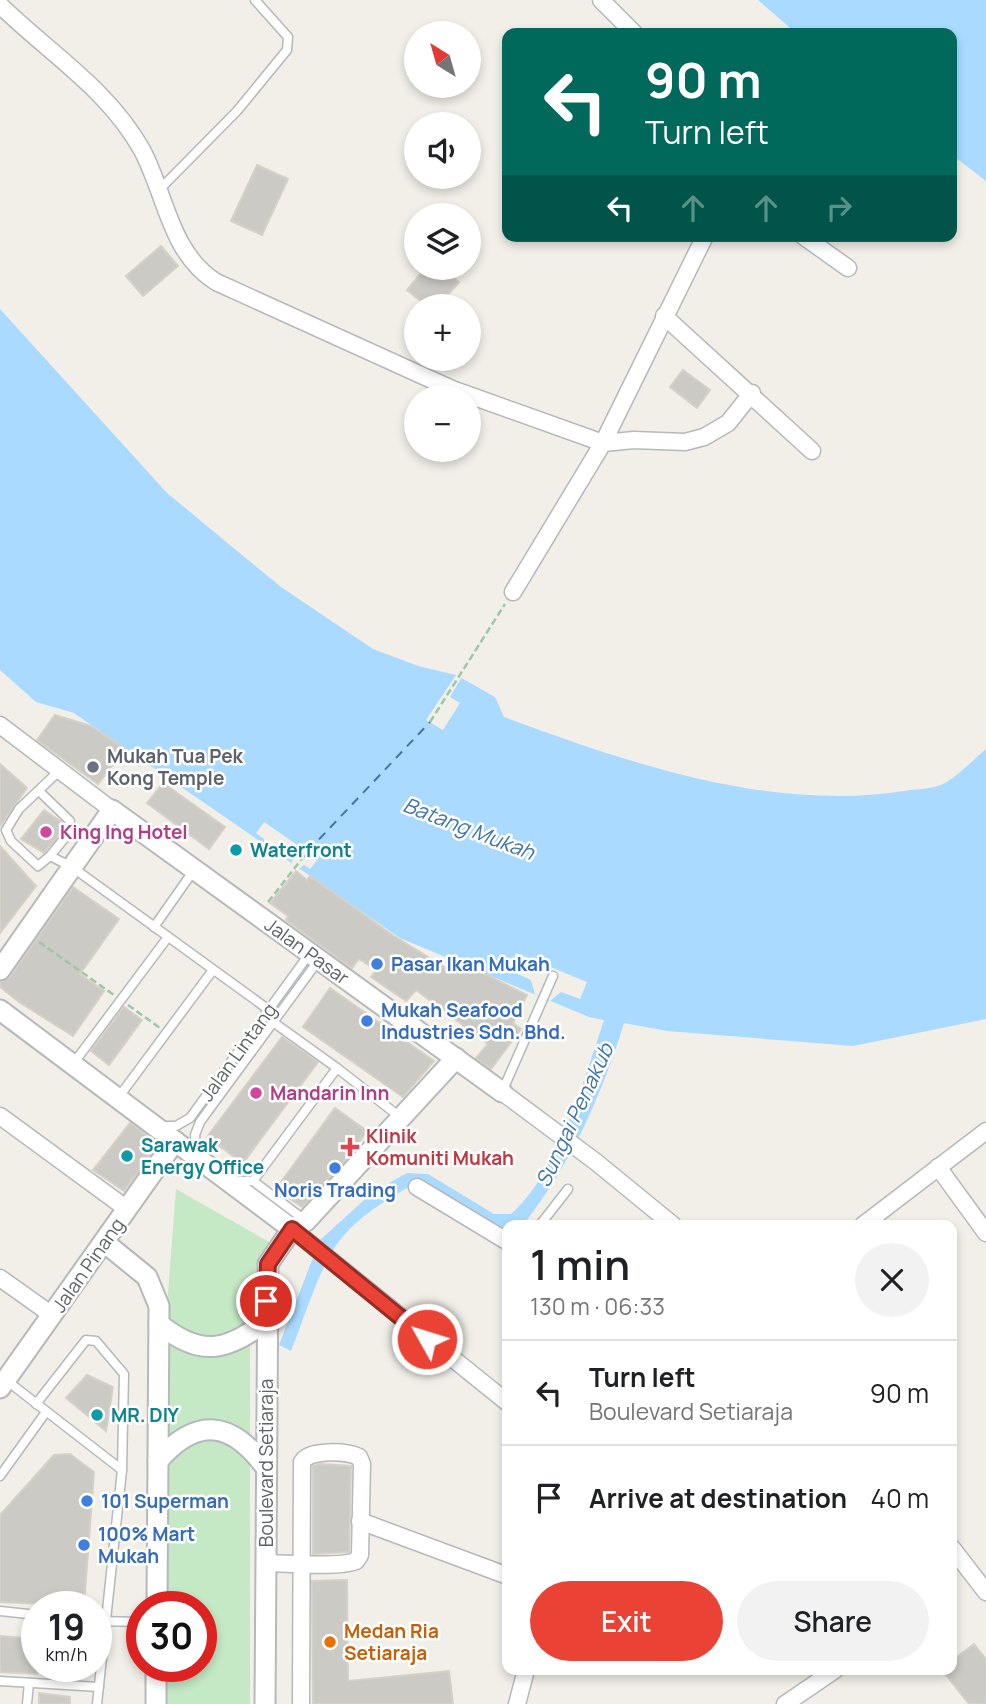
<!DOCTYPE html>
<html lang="en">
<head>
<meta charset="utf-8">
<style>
	:root { --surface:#fff; --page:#f2f2f2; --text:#202124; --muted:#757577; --line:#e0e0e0; --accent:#ea4335 }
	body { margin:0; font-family:Manrope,sans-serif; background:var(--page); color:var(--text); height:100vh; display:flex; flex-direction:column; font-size:26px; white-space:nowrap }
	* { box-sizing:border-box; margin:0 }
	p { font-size:23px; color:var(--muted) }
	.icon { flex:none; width:38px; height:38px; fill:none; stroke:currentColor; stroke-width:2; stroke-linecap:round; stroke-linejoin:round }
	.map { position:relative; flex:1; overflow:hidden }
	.details { position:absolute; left:502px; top:1220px; width:455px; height:455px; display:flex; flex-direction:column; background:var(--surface); border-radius:14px; box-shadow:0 4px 10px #0003 }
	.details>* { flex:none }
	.guide { position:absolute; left:502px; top:28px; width:455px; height:214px; border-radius:14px; box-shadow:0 4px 10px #0003; background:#00695c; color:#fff; overflow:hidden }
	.needle { width:46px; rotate:323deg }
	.tools { position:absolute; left:404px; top:21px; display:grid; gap:14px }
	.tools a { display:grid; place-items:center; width:77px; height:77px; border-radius:50%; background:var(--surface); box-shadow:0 4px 10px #0003; font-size:35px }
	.speed { position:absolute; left:21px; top:1591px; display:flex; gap:14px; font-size:35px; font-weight:700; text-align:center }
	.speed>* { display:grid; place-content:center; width:91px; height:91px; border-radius:50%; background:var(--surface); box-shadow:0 4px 10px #0003; line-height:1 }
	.speed small { font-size:18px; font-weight:400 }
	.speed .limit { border:10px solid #d22; background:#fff; color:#111 }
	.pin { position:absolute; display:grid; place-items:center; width:60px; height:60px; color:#fff; margin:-30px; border:4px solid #fff; border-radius:50%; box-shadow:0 2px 7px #0007 }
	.me { position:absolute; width:77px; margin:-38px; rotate:309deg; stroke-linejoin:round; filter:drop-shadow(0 0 5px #0008) }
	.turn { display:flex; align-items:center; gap:24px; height:147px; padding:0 28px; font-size:32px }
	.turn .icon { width:91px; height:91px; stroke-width:2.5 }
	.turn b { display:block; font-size:49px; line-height:60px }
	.lanes { display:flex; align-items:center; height:66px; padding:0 28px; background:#0003; justify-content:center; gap:35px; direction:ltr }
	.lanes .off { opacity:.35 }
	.round { display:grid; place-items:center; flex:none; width:74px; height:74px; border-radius:37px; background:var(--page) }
	.overview { display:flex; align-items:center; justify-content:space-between; height:119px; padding:0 28px }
	h1 { font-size:42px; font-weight:600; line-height:52px }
	.cta { display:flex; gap:14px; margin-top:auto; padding:14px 28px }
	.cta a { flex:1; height:80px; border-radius:42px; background:var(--accent); color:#fff; font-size:28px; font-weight:600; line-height:80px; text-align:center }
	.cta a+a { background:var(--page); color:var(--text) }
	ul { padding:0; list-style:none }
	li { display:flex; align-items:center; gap:21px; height:105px; padding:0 28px; border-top:2px solid var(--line) }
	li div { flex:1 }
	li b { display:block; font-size:26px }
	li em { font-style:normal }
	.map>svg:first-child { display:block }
</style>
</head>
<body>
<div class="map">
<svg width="986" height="1704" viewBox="0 0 986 1704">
	<rect width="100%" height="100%" fill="#f1efe8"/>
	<!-- green -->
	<path fill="#c5e8c5" d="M176 1189 269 1242 250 1327V1704H166V1666H201V1606H166L168 1293Z"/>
	<!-- water -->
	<g fill="#aadaff">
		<path d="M758 0H986V181L952 155V33H796Z"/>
		<path d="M0 309 167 493 281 587 373 649 418 666 456 675 495 697 504 717C628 763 770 812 904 791 916 789 935 789 945 783 960 774 973 760 986 749V1019L853 1046 667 1031 624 1023C601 1097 571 1164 523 1225H508L507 1230H504L412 1185C383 1202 352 1220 333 1250 317 1276 303 1321 291 1351L279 1345 320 1240 373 1192 407 1173 428 1174 494 1214H511C557 1175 585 1077 604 1020L589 1017 400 938 74 713 36 702 0 670Z"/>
	</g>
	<!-- pier -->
	<g fill="#f1efe8">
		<path d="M458 672 463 675 450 697 460 703 443 730 426 720Z"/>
		<path d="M264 822 318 859 310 869 304 865 296 871 291 867 293 857 278 847 273 853 264 847V839L256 833Z"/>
		<path d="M516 953 587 982 580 999 561 992 550 1001 535 994 531 980 509 970Z"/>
	</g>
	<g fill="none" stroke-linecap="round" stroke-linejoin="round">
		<!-- ferry -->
		<path stroke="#4174aa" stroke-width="2" stroke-dasharray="9 7" stroke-linecap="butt" d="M308 851 430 722"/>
	</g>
	<!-- building -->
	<g fill="#cccac5" stroke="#d6d1c6" stroke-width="2">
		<path d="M257 165 288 179 262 235 231 221Z"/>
		<path d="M161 246 178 266 143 296 126 276Z"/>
		<path d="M425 268H442L459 282 438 306H427L407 290Z"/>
		<path d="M683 370 710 390 697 408 670 387Z"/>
		<path d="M55 715 91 726 125 749 98 784 37 740Z"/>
		<path d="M0 764 27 788 0 826Z"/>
		<path d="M163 783 225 827 209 849 147 803Z"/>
		<path d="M44 810 63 823 62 831 44 853 21 839Z"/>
		<path d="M0 846 36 886 0 933Z"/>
		<path d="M296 871 307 880 310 876 394 936 451 971 459 961 527 995 513 1023 521 1029 491 1069 476 1058 488 1044 416 990 406 1001 371 977 376 970 359 959 352 968 286 920 288 916 270 903Z"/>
		<path d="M73 887 119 919 80 974 104 991 73 1036 19 1002 0 987V982L10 977Z"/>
		<path d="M330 988 434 1061 403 1097 303 1027Z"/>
		<path d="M124 1007 142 1020 109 1065 91 1051Z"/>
		<path d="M282 1037 318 1062 243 1163 207 1137Z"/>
		<path d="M335 1108 367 1131 350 1155 302 1207 276 1189Z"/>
		<path d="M130 1123 158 1144 124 1191 93 1170Z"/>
		<path d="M87 1375 113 1387 106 1431 66 1398Z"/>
		<path d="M70 1454 94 1472 84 1606 0 1602V1515L54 1455Z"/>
		<path d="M321 1464 351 1466 349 1552 313 1554V1466Z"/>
		<path d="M347 1580 348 1681 449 1671 453 1704H313L312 1581Z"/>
		<path d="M0 1636 37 1639V1674L0 1672Z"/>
		<path d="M974 1644 986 1659V1704H969L942 1670H952V1661Z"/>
		<path d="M43 1666H78L77 1677 43 1674Z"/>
		<path d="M39 1693 70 1697V1704H39Z"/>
	</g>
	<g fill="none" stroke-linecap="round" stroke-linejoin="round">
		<defs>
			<g id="service">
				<path d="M160 189 237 111 287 50 288 37 255 0"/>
				<path d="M60 770 19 809 6 830 11 841 38 866 50 856 72 867 269 1010"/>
				<path d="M39 791 70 821 68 834 50 856"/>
				<path d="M154 927 194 870"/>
				<path d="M73 1064 168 937"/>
				<path d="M337 1068 400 1117"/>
				<path d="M502 1092 553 976"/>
				<path d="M118 1098 213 970"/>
				<path d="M161 1126H176L190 1118 310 953"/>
				<path d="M197 1153 195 1135 200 1122 318 961"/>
				<path d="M235 1181H253L337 1068 273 1022"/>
				<path d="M253 1181 306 1221"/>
				<path d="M540 1225 568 1189"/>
				<path d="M6 1380 122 1470"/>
				<path d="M36 1404 86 1340 96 1341 124 1374 122 1470 97 1704"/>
				<path d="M0 1476 46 1412"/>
				<path d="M0 1611 37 1615"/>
				<path d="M96 1621 142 1622"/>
				<path d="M0 1681 99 1687"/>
				<path d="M27 1704 29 1683"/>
			</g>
			<g id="minor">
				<path d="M601 0 634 33"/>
				<path d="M0 5C49 53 108 89 142 150 166 195 170 253 216 282L452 389 603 443 634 440 685 442 704 437 728 423 752 393"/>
				<path d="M803 236 848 268"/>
				<path d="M664 316 812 451"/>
				<path d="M513 592 603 443 705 236"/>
				<path d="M0 725 112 810"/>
				<path d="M502 1092 596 1162 673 1225"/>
				<path d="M0 1116 127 1209"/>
				<path d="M938 1167 986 1233"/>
				<path d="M417 1187 508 1242"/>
				<path d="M863 1225 986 1131"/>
				<path d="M292 1229 508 1403"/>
				<path d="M0 1278 52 1315"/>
				<path d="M360 1521 508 1576"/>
				<path d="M952 1548 986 1592"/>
				<path d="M265 1563C287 1563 339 1568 356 1561L360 1555 362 1464 359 1457C347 1451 309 1449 302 1462L301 1704"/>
				<path d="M517 1704 526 1670"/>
				<path d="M785 1704 835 1670"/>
			</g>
			<g id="tertiary">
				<path d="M0 970 112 810 502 1092"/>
				<path d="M0 1010 292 1229"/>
				<path d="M104 1242 147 1277 159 1306 157 1606"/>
				<path d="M159 1324C200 1357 226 1352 266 1321"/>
				<path d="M0 1388 175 1141"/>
				<path d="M158 1461C197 1416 232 1421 266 1468"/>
				<path d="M156 1704V1666"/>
				<path d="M265 1704 268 1264 292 1229 306 1221 456 1058"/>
			</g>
		</defs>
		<!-- service casing -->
		<use href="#service" stroke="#b5b8bc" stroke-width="11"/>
		<!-- minor casing -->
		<use href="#minor" stroke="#b5b8bc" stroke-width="19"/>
		<!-- tertiary casing -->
		<use href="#tertiary" stroke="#b5b8bc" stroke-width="23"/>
		<!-- path -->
		<g stroke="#9cc7a9" stroke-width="2.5" stroke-dasharray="7 3.5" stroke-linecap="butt">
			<path d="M430 722 505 604"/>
			<path d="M268 902 308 851"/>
			<path d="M39 942 114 995"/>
			<path d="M128 1005 160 1028"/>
		</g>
		<!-- service -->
		<use href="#service" stroke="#fff" stroke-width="8"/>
		<!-- minor -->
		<use href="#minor" stroke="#fff" stroke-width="16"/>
		<!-- tertiary -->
		<use href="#tertiary" stroke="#fff" stroke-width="19"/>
	</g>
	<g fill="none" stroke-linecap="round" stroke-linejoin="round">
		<defs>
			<path id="route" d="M266 1301 268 1264 292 1229 427 1339"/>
		</defs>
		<!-- route casing -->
		<use href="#route" stroke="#982c22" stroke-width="18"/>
		<!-- route -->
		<use href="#route" stroke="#ea4335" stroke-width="12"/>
	</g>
	<!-- markers -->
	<circle fill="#6b7280" stroke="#fff" stroke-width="2.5" cx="93" cy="767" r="7"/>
	<g fill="#d1479c" stroke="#fff" stroke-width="2.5">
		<circle cx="46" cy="832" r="7"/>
		<circle cx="256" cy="1093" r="7"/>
	</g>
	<g fill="#0f9aa8" stroke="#fff" stroke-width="2.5">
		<circle cx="236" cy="850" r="7"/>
		<circle cx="127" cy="1156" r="7"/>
		<circle cx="97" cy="1415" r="7"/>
	</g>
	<g fill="#3f7fe0" stroke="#fff" stroke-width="2.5">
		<circle cx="377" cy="964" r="7"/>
		<circle cx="367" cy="1021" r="7"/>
		<circle cx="335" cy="1168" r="7"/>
		<circle cx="87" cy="1501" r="7"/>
		<circle cx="84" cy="1545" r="7"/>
	</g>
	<path fill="#e0444e" stroke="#fff" stroke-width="2.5" d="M346.5 1136.5h7v7h7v7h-7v7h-7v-7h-7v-7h7z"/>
	<circle fill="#e8710a" stroke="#fff" stroke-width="2.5" cx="330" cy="1642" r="7"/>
	<g text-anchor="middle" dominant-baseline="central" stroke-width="5" stroke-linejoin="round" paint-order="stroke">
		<!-- worship labels -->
		<g font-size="19" font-weight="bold" fill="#5b616d" stroke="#fff" text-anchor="start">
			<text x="107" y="756">Mukah Tua Pek<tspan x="107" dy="22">Kong Temple</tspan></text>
		</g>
		<!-- hotel labels -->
		<g font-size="19" font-weight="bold" fill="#b23c85" stroke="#fff" text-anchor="start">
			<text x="60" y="832">King Ing Hotel</text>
			<text x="270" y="1093">Mandarin Inn</text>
		</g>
		<!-- culture labels -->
		<g font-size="19" font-weight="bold" fill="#0d838f" stroke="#fff" text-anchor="start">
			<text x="250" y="850">Waterfront</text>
			<text x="141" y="1145">Sarawak<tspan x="141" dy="22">Energy Office</tspan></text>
			<text x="111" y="1415">MR. DIY</text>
		</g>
		<!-- street labels -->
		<g font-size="19" fill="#5f6368" stroke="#fff">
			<text transform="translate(307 951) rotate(36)">Jalan Pasar</text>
			<text transform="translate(238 1052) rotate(-54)">Jalan Lintang</text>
			<text transform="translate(88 1265) rotate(-55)">Jalan Pinang</text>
			<text transform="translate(266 1463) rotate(-90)">Boulevard Setiaraja</text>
		</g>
		<!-- shop labels -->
		<g font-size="19" font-weight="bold" fill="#366cbe" stroke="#fff" text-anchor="start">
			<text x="391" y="964">Pasar Ikan Mukah</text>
			<text x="381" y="1010">Mukah Seafood<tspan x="381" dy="22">Industries Sdn. Bhd.</tspan></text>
			<text x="335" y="1190" text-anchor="middle">Noris Trading</text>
			<text x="101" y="1501">101 Superman</text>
			<text x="98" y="1534">100% Mart<tspan x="98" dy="22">Mukah</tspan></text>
		</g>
		<!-- health labels -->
		<g font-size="19" font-weight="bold" fill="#be3a42" stroke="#fff" text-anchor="start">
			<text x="366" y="1136">Klinik<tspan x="366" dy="22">Komuniti Mukah</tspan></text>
		</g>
		<!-- food labels -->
		<g font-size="19" font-weight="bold" fill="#c56008" stroke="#fff" text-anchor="start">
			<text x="344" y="1631">Medan Ria<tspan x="344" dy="22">Setiaraja</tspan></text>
		</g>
		<!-- water labels -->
		<g font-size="21" font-style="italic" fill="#4174aa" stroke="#fff">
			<text transform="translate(469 828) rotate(21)">Batang Mukah</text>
			<text transform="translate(574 1115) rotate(-65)">Sungai Penakub</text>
		</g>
	</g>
</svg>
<div class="tools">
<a><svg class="needle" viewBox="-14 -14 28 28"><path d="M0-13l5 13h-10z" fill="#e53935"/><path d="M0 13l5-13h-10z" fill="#757577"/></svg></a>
<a><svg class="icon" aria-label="sound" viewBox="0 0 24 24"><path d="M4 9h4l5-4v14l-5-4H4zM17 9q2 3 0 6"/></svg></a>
<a><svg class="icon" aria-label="layers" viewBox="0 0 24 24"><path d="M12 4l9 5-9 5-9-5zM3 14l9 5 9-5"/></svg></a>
<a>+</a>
<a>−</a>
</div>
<div class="speed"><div>19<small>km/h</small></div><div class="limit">30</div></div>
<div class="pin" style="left:266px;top:1301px;background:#d93025"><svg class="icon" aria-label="arrive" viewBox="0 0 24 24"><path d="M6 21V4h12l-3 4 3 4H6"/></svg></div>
<svg class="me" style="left:427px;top:1339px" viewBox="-20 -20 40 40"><circle r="17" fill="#ea4335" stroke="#fff" stroke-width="3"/><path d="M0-11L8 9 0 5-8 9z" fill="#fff"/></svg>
<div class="guide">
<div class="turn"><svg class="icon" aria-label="left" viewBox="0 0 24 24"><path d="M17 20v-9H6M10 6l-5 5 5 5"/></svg><div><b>90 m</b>Turn left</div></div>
<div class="lanes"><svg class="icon" aria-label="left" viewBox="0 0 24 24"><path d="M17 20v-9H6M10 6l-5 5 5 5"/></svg><svg class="icon off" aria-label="ahead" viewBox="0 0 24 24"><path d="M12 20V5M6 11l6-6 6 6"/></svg><svg class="icon off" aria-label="ahead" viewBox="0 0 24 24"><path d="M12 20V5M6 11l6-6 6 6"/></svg><svg class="icon off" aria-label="right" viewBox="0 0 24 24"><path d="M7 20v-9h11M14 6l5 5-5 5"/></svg></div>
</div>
<section class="details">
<div class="overview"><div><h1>1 min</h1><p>130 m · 06:33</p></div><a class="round"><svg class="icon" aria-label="close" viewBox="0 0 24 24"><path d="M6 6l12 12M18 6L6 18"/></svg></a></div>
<ul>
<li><svg class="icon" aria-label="left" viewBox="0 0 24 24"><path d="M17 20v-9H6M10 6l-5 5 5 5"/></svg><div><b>Turn left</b><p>Boulevard Setiaraja</p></div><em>90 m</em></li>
<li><svg class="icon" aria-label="arrive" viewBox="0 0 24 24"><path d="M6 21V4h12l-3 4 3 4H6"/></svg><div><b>Arrive at destination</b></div><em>40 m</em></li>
</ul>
<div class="cta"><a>Exit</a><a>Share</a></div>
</section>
</div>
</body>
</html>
